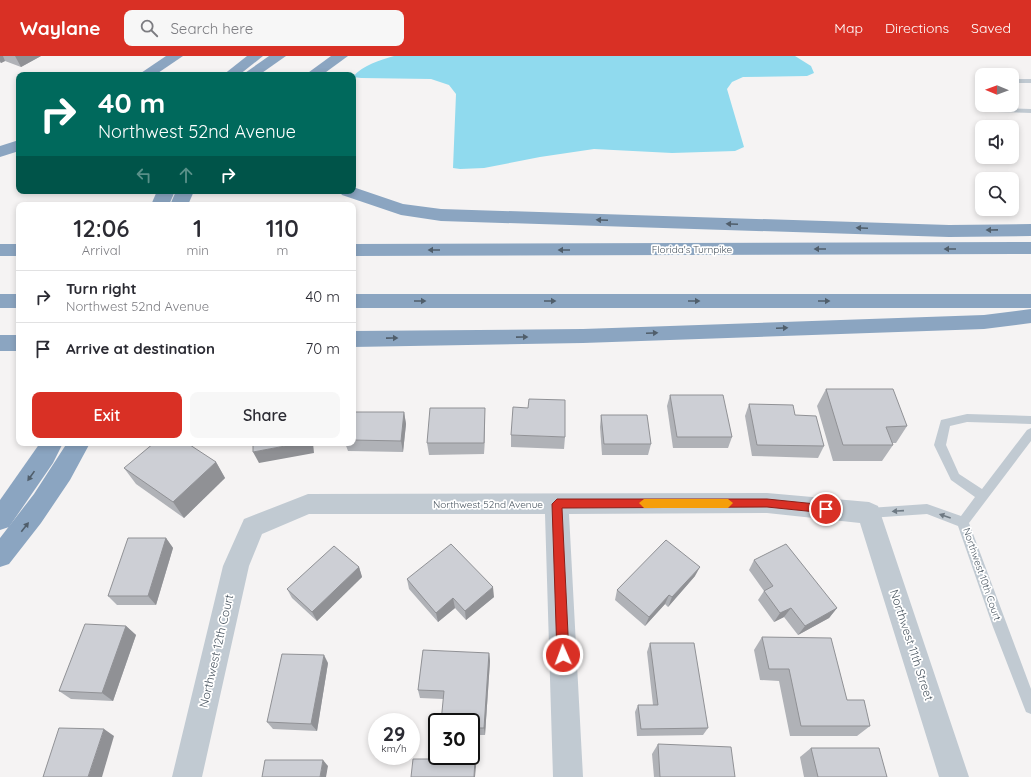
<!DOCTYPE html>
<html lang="en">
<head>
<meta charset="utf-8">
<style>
	:root { --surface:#fff; --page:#f7f7f7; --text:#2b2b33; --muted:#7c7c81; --line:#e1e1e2; --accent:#d93025 }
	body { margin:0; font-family:Quicksand,sans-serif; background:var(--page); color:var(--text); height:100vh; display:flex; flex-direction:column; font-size:15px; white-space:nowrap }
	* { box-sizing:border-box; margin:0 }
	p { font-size:13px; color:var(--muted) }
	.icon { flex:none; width:22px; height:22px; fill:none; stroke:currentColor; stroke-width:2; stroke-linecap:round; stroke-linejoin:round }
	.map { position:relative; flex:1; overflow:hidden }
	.side { position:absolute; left:16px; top:146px; width:340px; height:244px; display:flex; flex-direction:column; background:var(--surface); border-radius:8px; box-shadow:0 2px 6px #0003 }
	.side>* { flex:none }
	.banner { position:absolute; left:16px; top:16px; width:340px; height:122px; border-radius:8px; box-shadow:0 2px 6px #0003; background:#00695c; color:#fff; overflow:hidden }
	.needle { width:26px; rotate:271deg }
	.controls { position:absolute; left:975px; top:12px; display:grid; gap:8px }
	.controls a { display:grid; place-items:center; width:44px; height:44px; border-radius:8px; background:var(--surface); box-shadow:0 2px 6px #0003; font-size:20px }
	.speed { position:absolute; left:368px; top:657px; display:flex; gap:8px; font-size:20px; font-weight:700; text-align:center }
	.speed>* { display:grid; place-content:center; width:52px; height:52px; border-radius:50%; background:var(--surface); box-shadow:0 2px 6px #0003; line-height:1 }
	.speed small { font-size:10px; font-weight:400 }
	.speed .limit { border:2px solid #111; border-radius:6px; background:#fff; color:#111 }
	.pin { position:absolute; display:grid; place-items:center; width:34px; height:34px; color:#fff; margin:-17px; border:2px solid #fff; border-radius:50%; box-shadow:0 1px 4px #0007 }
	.me { position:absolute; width:44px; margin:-22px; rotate:358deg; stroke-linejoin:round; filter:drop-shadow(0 0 3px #0008) }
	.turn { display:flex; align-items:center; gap:14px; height:84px; padding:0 16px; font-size:18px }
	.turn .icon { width:52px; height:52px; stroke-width:2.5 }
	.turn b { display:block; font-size:28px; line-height:34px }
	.lanes { display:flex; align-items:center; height:38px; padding:0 16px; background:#0003; justify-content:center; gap:20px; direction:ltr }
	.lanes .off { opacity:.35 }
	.eta { display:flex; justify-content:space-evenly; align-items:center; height:68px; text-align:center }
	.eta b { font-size:24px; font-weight:600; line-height:28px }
	.button { display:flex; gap:8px; margin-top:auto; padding:8px 16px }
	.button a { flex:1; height:46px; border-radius:8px; background:var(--accent); color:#fff; font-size:16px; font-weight:600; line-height:46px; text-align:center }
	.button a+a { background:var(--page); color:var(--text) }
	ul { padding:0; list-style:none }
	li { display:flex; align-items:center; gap:12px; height:52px; padding:0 16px; border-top:1px solid var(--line) }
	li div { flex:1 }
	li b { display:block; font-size:15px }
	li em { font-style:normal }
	header { display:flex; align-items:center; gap:24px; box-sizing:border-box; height:56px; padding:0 20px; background:var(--accent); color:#fff }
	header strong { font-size:19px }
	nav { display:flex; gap:22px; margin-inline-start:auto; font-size:14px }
	.search { width:280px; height:36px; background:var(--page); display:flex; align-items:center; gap:10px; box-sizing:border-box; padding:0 14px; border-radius:8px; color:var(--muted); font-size:15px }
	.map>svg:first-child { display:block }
</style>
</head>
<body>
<header>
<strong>Waylane</strong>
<div class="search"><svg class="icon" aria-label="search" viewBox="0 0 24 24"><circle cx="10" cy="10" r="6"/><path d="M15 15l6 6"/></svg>Search here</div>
<nav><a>Map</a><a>Directions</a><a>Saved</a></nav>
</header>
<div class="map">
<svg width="1031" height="721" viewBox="0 0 1031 721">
	<rect width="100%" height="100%" fill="#f5f3f3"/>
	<!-- water -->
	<path fill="#90daee" d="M394 0H795L811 10 814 17 807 20 743 21 732 26 727 33 744 91 735 95 672 97 594 93 540 101 484 112 460 113 453 112 456 38 449 29 431 23 361 22 353 21C362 9 381 4 394 0Z"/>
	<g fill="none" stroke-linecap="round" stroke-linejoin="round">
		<!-- lane -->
		<g fill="#c1cad2" fill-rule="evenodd">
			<rect x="1012" y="23" width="19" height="4"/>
			<path d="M994 52 1031 53V57L997 56 993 54Z"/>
			<path d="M967 358 1031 360V368L967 366 950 370 946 389 959 418 982 433 1027 374 1031 372V385L969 467 1031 633V658L1026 656 1024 651 993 571 958 470 927 458 869 462 865 461 863 457 865 453 869 452 927 448 961 460 975 441 951 424 934 389 941 364Z"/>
		</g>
		<!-- street -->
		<path fill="#c1cad2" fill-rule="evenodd" d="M767 437 869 446 878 450 969 721H939L860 467 767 457 569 458 583 721H553L545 458H309L262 478 249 510 202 721H172L223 510 244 463 308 438Z"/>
		<!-- highway -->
		<g fill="#8ba5c1" fill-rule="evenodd">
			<path d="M166 0H183L155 19H138Z"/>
			<path d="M247 0H263L239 19H223Z"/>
			<path d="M269 0H286L259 19H242Z"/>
			<path d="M331 0H348L322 19H305Z"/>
			<path d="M19 84V95L0 101V90Z"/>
			<path d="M353 131 403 148 441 153 949 169 1031 168V180L949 181 441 165 401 159 342 139 339 135H353Z"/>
			<path d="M157 135H175L169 149H151Z"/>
			<path d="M176 135H194L188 149H170Z"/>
			<path d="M1031 186V198L353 200V188Z"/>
			<rect x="0" y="188" width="19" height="12"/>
			<rect x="0" y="238" width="19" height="14"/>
			<rect x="353" y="238" width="678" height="14"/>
			<path d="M1031 253V267L984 273 583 287 353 291V275L583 273 984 259Z"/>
			<rect x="0" y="279" width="19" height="16"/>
			<path d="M40 387H63L53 407 9 471 0 474V444Z"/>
			<path d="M67 387H90L70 424 41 467 9 508 0 511V482L34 438Z"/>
		</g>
	</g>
	<!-- wall -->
	<g fill="#b0b2b7">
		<path d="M0 0H41L21 11 5 5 1 7 0 6Z"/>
		<path d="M826 333 907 370 896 387H892L893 389 882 405H833L817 350Z"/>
		<path d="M670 339 732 381 728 392H673L667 350Z"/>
		<path d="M749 348 795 359 824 390 818 402 752 400 745 360Z"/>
		<path d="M353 356H404L406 368 403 396 348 395 345 387H353Z"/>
		<path d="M601 359 651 388 648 399H602L600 371Z"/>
		<path d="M485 363 484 398 429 399 427 387Z"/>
		<path d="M511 379 565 381 564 393 511 391Z"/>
		<path d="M216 406 225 422 184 462 136 428 124 412Z"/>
		<path d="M166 482 173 492 156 549H117L108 540Z"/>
		<path d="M754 504 837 552 829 562 798 579 784 561 774 566 758 544 764 535 749 514Z"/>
		<path d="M359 511 362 521 317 565 292 542 287 533Z"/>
		<path d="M695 520 668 551 665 548 645 570 615 544 617 534Z"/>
		<path d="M407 523 494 541 466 564 455 552 438 566 409 533Z"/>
		<path d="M126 570 136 579 113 645 71 643 59 635Z"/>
		<path d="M762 581 847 644 870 670 857 680H790L779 625 760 624 754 594Z"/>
		<path d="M650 587 708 672 703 679 637 680 635 656 638 649H653L647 596Z"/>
		<path d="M489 597 490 605 485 679H471V666L443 643 420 642 418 634Z"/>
		<path d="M328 607 317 675 273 673 267 666Z"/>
		<path d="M658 688 735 721H654L652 698Z"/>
		<path d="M811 692 887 721H804L800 701Z"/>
	</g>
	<!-- shaded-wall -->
	<g fill="#909195">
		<path d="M0 0H3L5 5 1 7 0 5Z"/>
		<path d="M15 0H41L21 11Z"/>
		<path d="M485 352V363L484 398V387Z"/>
		<path d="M404 356 406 368 403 396 401 385Z"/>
		<path d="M301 387H313L314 397 259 407 253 396Z"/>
		<path d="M216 406 225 422 184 462 173 446Z"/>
		<path d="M166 482 173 492 156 549 148 540Z"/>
		<path d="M359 511 362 521 317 565 312 556Z"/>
		<path d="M700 511 695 520 668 551 672 541Z"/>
		<path d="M493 531 494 541 466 564 465 555Z"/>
		<path d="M669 539 665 548 645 570 649 561Z"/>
		<path d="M453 542 455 552 438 566 436 557Z"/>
		<path d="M791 552 784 561 774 566 780 557Z"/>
		<path d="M837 552 829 562 798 579 805 570Z"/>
		<path d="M126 570 136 579 113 645 102 637Z"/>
		<path d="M489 597 490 605 485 679 484 672Z"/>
		<path d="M324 599 328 607 317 675 311 668Z"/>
		<path d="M104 673 114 680 102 721H88Z"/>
		<path d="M475 703 476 710 475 721H474Z"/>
		<path d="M323 704 328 710 326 721H320Z"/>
	</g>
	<!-- building -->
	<g fill="#cdcfd5" stroke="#909195">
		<path d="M826 333H893L907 370 886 371 893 389H843Z"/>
		<path d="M670 339H723L732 381H677Z"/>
		<path d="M529 343 565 344V381L511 379 513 351 528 352Z"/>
		<path d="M749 348 793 349 795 359 816 360 824 390 757 389Z"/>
		<path d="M430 352H485L484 387H427Z"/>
		<path d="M353 356H404L401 385 353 384Z"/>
		<path d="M601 359H647L651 388H604Z"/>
		<path d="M154 387H187L216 406 173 446 124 412Z"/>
		<path d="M253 387H301L253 396Z"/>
		<path d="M128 482H166L148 540H108Z"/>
		<path d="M666 484 700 511 672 541 669 539 649 561 617 534Z"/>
		<path d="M451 488 493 531 465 555 453 542 436 557 407 523Z"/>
		<path d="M786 488 837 552 805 570 791 552 780 557 764 535 773 530 754 504Z"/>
		<path d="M334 490 359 511 312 556 287 533Z"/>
		<path d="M85 568 126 570 102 637 59 635Z"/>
		<path d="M762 581 831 582 847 644H864L870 670H801L789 613H769Z"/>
		<path d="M650 587H694L708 672 641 673 638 649H658Z"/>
		<path d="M423 594 489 597 484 672H471V666H441L444 635 418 634Z"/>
		<path d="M282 598 324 599 311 668 267 666Z"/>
		<path d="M59 672 104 673 88 721H43Z"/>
		<path d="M658 688 731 691 735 721H660Z"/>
		<path d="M811 692H879L887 721H818Z"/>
		<path d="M413 703H475L474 721H411Z"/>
		<path d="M265 704H323L320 721H262Z"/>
	</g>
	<!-- one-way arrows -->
	<defs><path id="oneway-solid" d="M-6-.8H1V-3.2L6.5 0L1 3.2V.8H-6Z"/></defs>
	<g fill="#505e6b">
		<use href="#oneway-solid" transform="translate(602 164) rotate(-178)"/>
		<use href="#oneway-solid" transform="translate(732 168) rotate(-178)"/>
		<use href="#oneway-solid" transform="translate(862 172) rotate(-178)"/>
		<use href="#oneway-solid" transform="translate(992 174) rotate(179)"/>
		<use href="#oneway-solid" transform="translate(820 193) rotate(180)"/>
		<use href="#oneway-solid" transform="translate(950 193) rotate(180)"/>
		<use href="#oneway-solid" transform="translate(434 194) rotate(180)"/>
		<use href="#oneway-solid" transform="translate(564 194) rotate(180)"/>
		<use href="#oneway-solid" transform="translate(420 245)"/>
		<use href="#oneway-solid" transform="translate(550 245)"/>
		<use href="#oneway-solid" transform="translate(694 245)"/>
		<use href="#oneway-solid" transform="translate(824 245)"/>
		<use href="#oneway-solid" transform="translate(782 272) rotate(-2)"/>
		<use href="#oneway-solid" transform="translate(652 277) rotate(-3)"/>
		<use href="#oneway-solid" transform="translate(522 281) rotate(-1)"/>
		<use href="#oneway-solid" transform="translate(392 282) rotate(-1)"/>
		<use href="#oneway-solid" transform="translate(31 420) rotate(125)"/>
		<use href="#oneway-solid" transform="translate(25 471) rotate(-52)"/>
	</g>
	<g fill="#6e7983">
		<use href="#oneway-solid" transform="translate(898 455) rotate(176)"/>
		<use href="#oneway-solid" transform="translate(945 460) rotate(-161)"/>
	</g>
	<!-- route -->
	<path fill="#d93025" stroke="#8d1f18" d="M557 443H767L826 449 831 453 826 457 767 451 562 452 569 599 567 603 563 605 559 603 557 599 552 448Z"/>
	<!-- slow -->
	<path fill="#f59e0b" d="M644 443H728L733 447 728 452H644L639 447Z"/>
	<g text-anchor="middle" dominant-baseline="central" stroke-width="3.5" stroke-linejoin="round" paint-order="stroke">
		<!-- street labels -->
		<g font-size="10" fill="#4a5661" stroke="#fff">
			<text x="692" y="193">Florida's Turnpike</text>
			<text x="488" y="448">Northwest 52nd Avenue</text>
			<text transform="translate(982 518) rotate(71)">Northwest 10th Court</text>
		</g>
		<!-- near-street labels -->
		<g font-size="12" fill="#4a5661" stroke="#fff">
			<text transform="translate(912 589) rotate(72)">Northwest 11th Street</text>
			<text transform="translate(216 595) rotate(-77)">Northwest 12th Court</text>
		</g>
	</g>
</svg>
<div class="controls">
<a><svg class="needle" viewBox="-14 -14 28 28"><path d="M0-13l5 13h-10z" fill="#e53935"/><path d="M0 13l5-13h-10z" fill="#7c7c81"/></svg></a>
<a><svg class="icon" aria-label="sound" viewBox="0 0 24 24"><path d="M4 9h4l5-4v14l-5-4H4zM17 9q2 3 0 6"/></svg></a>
<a><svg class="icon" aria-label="search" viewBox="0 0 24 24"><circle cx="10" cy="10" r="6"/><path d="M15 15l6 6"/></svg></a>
</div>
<div class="speed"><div>29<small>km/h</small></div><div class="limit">30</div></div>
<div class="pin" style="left:826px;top:453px;background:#d93025"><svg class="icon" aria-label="arrive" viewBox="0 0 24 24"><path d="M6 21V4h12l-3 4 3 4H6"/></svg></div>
<svg class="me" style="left:563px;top:599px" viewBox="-20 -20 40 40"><circle r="17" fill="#d93025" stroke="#fff" stroke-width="3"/><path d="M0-11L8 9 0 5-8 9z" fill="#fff"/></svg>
<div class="banner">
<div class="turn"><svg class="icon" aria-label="right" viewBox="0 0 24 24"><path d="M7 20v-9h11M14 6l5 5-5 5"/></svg><div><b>40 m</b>Northwest 52nd Avenue</div></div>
<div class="lanes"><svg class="icon off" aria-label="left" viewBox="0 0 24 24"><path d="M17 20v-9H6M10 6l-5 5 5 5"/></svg><svg class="icon off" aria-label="ahead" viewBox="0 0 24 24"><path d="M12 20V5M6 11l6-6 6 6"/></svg><svg class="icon" aria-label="right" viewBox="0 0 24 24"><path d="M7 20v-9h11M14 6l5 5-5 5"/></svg></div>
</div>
<section class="side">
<div class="eta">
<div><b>12:06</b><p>Arrival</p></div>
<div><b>1</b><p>min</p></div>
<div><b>110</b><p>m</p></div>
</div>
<ul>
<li><svg class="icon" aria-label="right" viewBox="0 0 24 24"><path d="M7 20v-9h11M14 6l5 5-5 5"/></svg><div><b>Turn right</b><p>Northwest 52nd Avenue</p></div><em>40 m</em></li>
<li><svg class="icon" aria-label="arrive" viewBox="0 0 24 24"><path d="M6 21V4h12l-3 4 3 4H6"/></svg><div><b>Arrive at destination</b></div><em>70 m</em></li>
</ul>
<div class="button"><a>Exit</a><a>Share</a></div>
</section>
</div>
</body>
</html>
